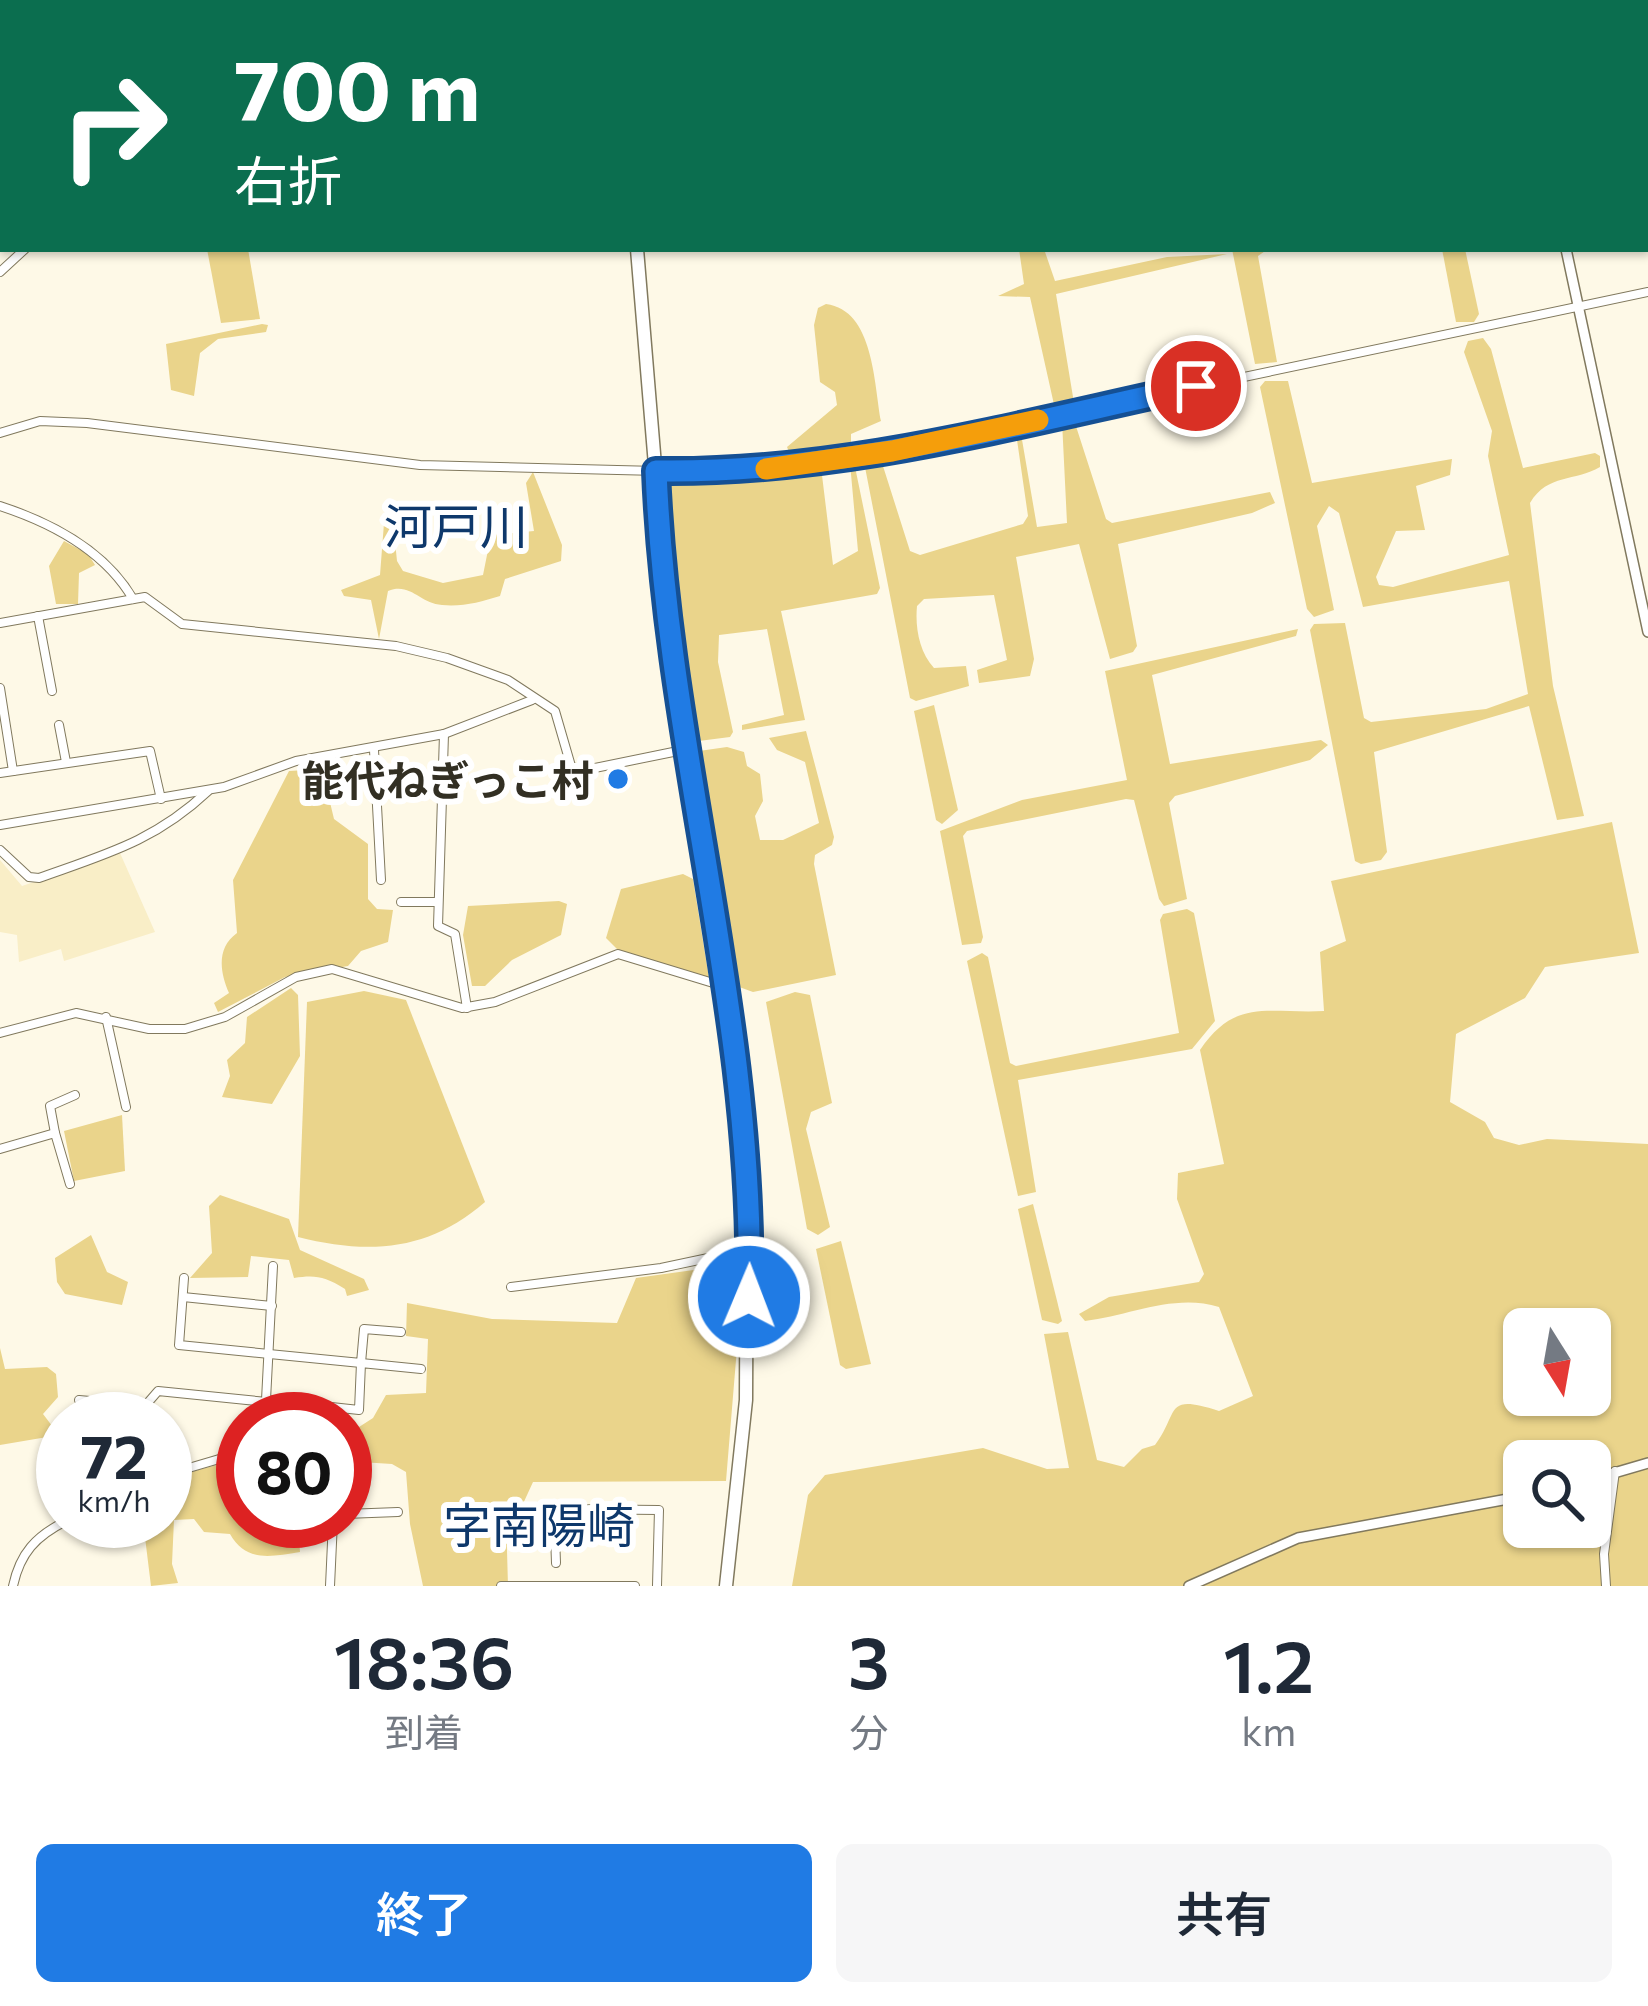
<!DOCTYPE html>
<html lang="ja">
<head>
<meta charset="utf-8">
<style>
	:root { --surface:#fff; --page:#f6f6f7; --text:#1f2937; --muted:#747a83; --accent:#207be4 }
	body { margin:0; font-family:Commissioner,"Noto Sans JP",sans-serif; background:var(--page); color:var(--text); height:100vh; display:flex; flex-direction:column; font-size:45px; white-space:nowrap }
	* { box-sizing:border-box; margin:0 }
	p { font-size:39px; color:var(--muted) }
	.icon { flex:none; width:66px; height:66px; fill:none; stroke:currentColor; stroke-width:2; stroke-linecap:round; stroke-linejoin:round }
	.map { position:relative; height:1586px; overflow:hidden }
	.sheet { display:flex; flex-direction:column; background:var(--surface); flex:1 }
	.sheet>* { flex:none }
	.banner { position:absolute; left:0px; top:0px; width:1650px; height:252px; box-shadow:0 3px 9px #0004; background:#0b6e4f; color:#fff; overflow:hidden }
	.needle { width:78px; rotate:169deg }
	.tools { position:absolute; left:1503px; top:1308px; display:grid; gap:24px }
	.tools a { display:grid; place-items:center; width:108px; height:108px; border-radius:18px; background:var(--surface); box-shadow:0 3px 9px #0004; font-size:60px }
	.speed { position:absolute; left:36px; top:1392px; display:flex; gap:24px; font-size:60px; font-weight:700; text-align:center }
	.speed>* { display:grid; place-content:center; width:156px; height:156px; border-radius:50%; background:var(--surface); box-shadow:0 3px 9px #0004; line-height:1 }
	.speed small { font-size:30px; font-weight:400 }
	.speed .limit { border:18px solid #d22; background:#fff; color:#111 }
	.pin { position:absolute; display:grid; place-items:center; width:102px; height:102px; color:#fff; margin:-51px; border:6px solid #fff; border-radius:50%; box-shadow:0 3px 12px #0007 }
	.me { position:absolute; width:132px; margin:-66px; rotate:1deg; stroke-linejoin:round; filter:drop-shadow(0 0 9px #0008) }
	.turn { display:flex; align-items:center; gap:42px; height:252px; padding:0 36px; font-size:54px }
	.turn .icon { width:156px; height:156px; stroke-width:2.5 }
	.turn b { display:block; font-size:84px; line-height:102px }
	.eta { display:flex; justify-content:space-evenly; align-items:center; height:204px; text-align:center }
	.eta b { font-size:72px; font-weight:600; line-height:84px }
	.cta { display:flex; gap:24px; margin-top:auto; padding:24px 36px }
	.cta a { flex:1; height:138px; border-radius:18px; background:var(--accent); color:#fff; font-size:48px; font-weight:600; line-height:138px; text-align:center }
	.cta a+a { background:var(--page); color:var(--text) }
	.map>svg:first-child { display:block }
</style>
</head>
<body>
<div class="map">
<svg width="1648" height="1586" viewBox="0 0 1648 1586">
	<rect width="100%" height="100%" fill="#fef9e7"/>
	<!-- built -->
	<path fill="#f9eec7" d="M120 853 155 932 64 961 61 949 19 962 17 935 0 932V860L22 886Z"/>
	<!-- green -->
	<g fill="#ead48b" fill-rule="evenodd">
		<path d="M207 249H248L260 319 221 323Z"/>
		<path d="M1019 249H1044L1055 281 1167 257 1227 254 1056 294 1074 403 1055 409 1030 297 998 296 1024 284Z"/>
		<path d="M1232 249H1268L1258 256 1277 362 1255 364Z"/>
		<path d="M1442 249H1465L1479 314 1474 322H1456Z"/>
		<path d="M826 304C874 310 874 384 881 421L851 434V450L792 459 787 447 837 405 835 392 820 382 814 325 818 308Z"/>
		<path d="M262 324 268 325 266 332 218 339 200 353 194 396 171 390 166 344Z"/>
		<path d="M1483 338 1491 349 1523 468 1595 453 1600 456V467C1575 482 1548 473 1530 503L1553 686 1584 816 1557 820 1529 706 1374 752 1387 852 1381 860 1361 864 1355 861 1310 630 1314 624 1345 623 1364 718 1371 722 1486 709 1528 694 1509 581 1363 607 1339 513 1329 506 1317 526 1334 610 1314 617 1307 609 1260 387 1265 381H1288L1312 483 1452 459 1450 475 1416 486 1425 530 1396 531 1376 577 1379 585 1393 587 1509 555 1488 456 1492 431 1464 352 1468 341Z"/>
		<path d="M1073 417 1106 519 1112 523 1270 492 1275 503 1252 513 1118 544 1137 646 1133 652 1110 659 1079 544 1016 557 1034 659 1030 676 979 683 977 670 1007 660 994 595 924 599 917 606C915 627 919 652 934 668L966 666 969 686 916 701 910 698 864 462 882 463 910 551 920 555 1023 524 1028 516 1015 426 1020 428 1037 527 1067 523 1062 421Z"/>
		<path d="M854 462 880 588 877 594 781 611 805 720 742 730V725L784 715 767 629 719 635 718 662 733 732 730 737 691 742 666 486 678 478 774 475 821 467 833 565 858 551 850 463Z"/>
		<path d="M533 472 562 545 561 561 505 579 500 596C481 602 462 607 442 605 420 604 411 582 388 591L379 639 371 600 344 596 341 590 380 575 385 510 392 512 397 561 403 571 443 583 483 575 491 535 534 531 526 483Z"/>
		<path d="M64 541 88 554 95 565 79 573 78 604H56L49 566Z"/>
		<path d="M1298 629 1296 636 1152 675 1170 764 1321 740 1328 745 1310 760 1175 796 1169 803 1187 899 1164 906 1159 899 1134 800 1126 799 967 831 963 836 983 937 981 943 962 945 940 831 1022 800 1127 780 1105 671Z"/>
		<path d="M934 705 958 810 942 824 936 820 914 711Z"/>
		<path d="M806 731 834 837 832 845 815 855 814 864 836 975 753 992 731 984 692 764 699 751 727 747 744 752 747 766 760 774 763 801 755 816 760 840H783L819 823 805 762 777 750 769 738Z"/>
		<path d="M322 769 334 819 368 844V899L377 909 393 910 388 942 361 951 348 966 285 977 218 1012 214 1003 229 993C220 973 216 948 237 933L233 880 289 771Z"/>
		<path d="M1612 822 1639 953 1545 967 1525 998 1456 1034 1450 1102 1485 1122 1494 1138 1519 1145 1547 1139 1648 1144V1586H792L808 1495 825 1475 983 1448 1047 1469 1069 1468 1044 1334 1068 1332 1097 1460 1124 1467 1142 1449 1155 1445C1180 1412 1163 1393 1219 1411L1253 1396 1219 1307C1174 1293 1129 1316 1085 1321L1079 1314 1109 1297 1199 1282 1204 1274 1177 1199 1178 1173 1224 1164 1200 1050C1236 997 1268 1014 1324 1011L1320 952 1346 941 1331 881ZM1524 1329H1590V1395H1524ZM1524 1461H1590V1527H1524Z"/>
		<path d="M683 874 693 879 709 978 618 950 606 938 621 889Z"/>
		<path d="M559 901 567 904 561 935 512 960 485 986H472L463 935 468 906Z"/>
		<path d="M1187 909 1194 913 1215 1021 1192 1049 1018 1080 1036 1192 1018 1196 967 961 982 953 988 957 1010 1063 1016 1066 1179 1033 1160 920 1163 914Z"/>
		<path d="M291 988 298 995 300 1056 272 1104 222 1097 230 1076 227 1060 245 1043 247 1017Z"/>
		<path d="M364 991 406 1000 485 1202C429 1251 369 1255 298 1237L307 1002Z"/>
		<path d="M795 992 810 995 832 1103 811 1112 806 1129 830 1227 818 1235 807 1229 766 1002Z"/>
		<path d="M122 1115 125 1171 74 1181 64 1131Z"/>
		<path d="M220 1195 289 1219 300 1250 364 1279 369 1290 347 1296 345 1289C324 1276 315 1275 294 1278L289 1260 251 1256 248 1277 190 1278 212 1253 209 1206Z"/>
		<path d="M1033 1204 1062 1321 1058 1324 1042 1320 1018 1209Z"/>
		<path d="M91 1235 107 1272 128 1282 122 1305 65 1294 57 1282 55 1258Z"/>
		<path d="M841 1241 871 1364 846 1369 840 1365 816 1249Z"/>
		<path d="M744 1263 726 1481 533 1482 522 1506 506 1515 508 1586H423L410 1524 406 1472 392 1464 345 1461V1436L373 1418 386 1395 426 1393 428 1339 406 1336 407 1303 492 1319 617 1323 636 1278Z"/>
		<path d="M0 1348 5 1369 47 1367 56 1374 58 1397 43 1414 59 1435 0 1445Z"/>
		<path d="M228 1462 243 1464V1521H298L300 1552C269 1557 246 1562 230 1534L204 1532 194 1519 174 1520 172 1564 178 1583 151 1586 143 1521H165V1479Z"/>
	</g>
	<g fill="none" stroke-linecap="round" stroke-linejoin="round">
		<defs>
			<g id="minor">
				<path d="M131 3 132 0"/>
				<path d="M0 272 25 249"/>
				<path d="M0 433 40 421 87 423 420 465 737 473 892 451 1648 292"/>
				<path d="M0 506C52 523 105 551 133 599"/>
				<path d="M38 616 52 691"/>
				<path d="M0 623 145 597 182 624 396 646 447 658 508 680 555 711 571 766 580 771 683 750"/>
				<path d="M0 688 13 771"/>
				<path d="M59 725 66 762"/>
				<path d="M444 734 438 926 455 934 467 1008"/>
				<path d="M374 750 381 880"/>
				<path d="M0 773 150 751 161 799"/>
				<path d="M0 825 224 787 296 761 444 734 532 700"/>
				<path d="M0 850 29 877 39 878C106 854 155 841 208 791"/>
				<path d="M401 902H438"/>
				<path d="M106 1017 126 1107"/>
				<path d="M0 1033 76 1013 149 1029H185L225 1017 296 977 332 969 462 1008 495 1002 618 954 723 986"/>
				<path d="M55 1133 50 1106 75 1095"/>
				<path d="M0 1149 55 1133 70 1184"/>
				<path d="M184 1278 179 1345 361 1363 364 1329 401 1332"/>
				<path d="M511 1287 661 1268 746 1250"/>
				<path d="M183 1297 272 1306"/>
				<path d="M79 1400 145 1406 158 1391 267 1402"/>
				<path d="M267 1400 359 1410 361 1363 421 1369"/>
				<path d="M265 1419 273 1266"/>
				<path d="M165 1475 243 1452"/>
				<path d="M613 1510 611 1537 555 1535 553 1516 562 1509 659 1510 657 1586"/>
				<path d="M345 1514 398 1512"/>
				<path d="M555 1535 556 1563"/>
				<path d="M13 1586C20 1553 36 1536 66 1521"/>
				<path d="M330 1586 333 1521"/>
				<path d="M501 1586H635"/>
				<path d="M1606 1586 1604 1554 1615 1471"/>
			</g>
			<g id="tertiary">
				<path d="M1512 0 1513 3"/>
				<path d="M1566 249 1648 632"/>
				<path d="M1590 1480 1648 1463"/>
				<path d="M1189 1586 1298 1538 1524 1496"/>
			</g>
			<g id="trunk">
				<path d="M588 0 589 3"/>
				<path d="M637 249 671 658 741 1091 747 1168 746 1400 726 1586"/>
			</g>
		</defs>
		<!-- minor casing -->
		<use href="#minor" stroke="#81795e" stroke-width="10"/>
		<!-- tertiary casing -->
		<use href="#tertiary" stroke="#81795e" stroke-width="12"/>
		<!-- trunk casing -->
		<use href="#trunk" stroke="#81795e" stroke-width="15"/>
		<!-- minor -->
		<use href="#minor" stroke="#fff" stroke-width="8"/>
		<!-- tertiary -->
		<use href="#tertiary" stroke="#fff" stroke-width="9"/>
		<!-- trunk -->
		<use href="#trunk" stroke="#fff" stroke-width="12"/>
	</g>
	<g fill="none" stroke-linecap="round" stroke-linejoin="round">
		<defs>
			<path id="route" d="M749 1297C756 1019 667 749 656 471 840 474 1018 424 1196 386"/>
		</defs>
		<!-- route casing -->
		<use href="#route" stroke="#155094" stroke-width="30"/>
		<!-- route -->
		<use href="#route" stroke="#207be4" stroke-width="21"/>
		<!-- slow -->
		<path stroke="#f59e0b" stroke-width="21" d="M766 469 892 451 1038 420"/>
	</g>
	<!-- markers -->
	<circle fill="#207be4" stroke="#fff" stroke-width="4.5" cx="618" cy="779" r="12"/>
	<g text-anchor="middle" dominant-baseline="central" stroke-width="12" stroke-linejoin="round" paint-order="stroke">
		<!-- poi labels -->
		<g font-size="42" font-weight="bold" fill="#322f23" stroke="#fff" text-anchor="end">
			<text x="594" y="779">能代ねぎっこ村</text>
		</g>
		<!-- quarter labels -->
		<g font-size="48" fill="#0e386b" stroke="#fff">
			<text x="456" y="524">河戸川</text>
			<text x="539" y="1523">字南陽崎</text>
		</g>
	</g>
</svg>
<div class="tools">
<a><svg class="needle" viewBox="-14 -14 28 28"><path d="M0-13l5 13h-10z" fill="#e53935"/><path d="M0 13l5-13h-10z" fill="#747a83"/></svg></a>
<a><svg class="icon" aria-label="search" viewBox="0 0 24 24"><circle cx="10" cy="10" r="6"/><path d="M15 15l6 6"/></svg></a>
</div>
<div class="speed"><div>72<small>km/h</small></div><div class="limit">80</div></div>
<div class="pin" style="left:1196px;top:386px;background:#d93025"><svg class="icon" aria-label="arrive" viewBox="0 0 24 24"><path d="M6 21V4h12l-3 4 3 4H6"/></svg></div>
<svg class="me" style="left:749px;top:1297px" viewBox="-20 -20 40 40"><circle r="17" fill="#207be4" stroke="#fff" stroke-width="3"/><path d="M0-11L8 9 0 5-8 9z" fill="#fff"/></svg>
<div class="banner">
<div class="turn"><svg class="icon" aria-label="right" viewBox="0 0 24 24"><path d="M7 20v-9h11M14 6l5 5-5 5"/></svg><div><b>700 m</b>右折</div></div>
</div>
</div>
<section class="sheet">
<div class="eta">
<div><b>18:36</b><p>到着</p></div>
<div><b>3</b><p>分</p></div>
<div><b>1.2</b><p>km</p></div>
</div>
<div class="cta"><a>終了</a><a>共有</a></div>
</section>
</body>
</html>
